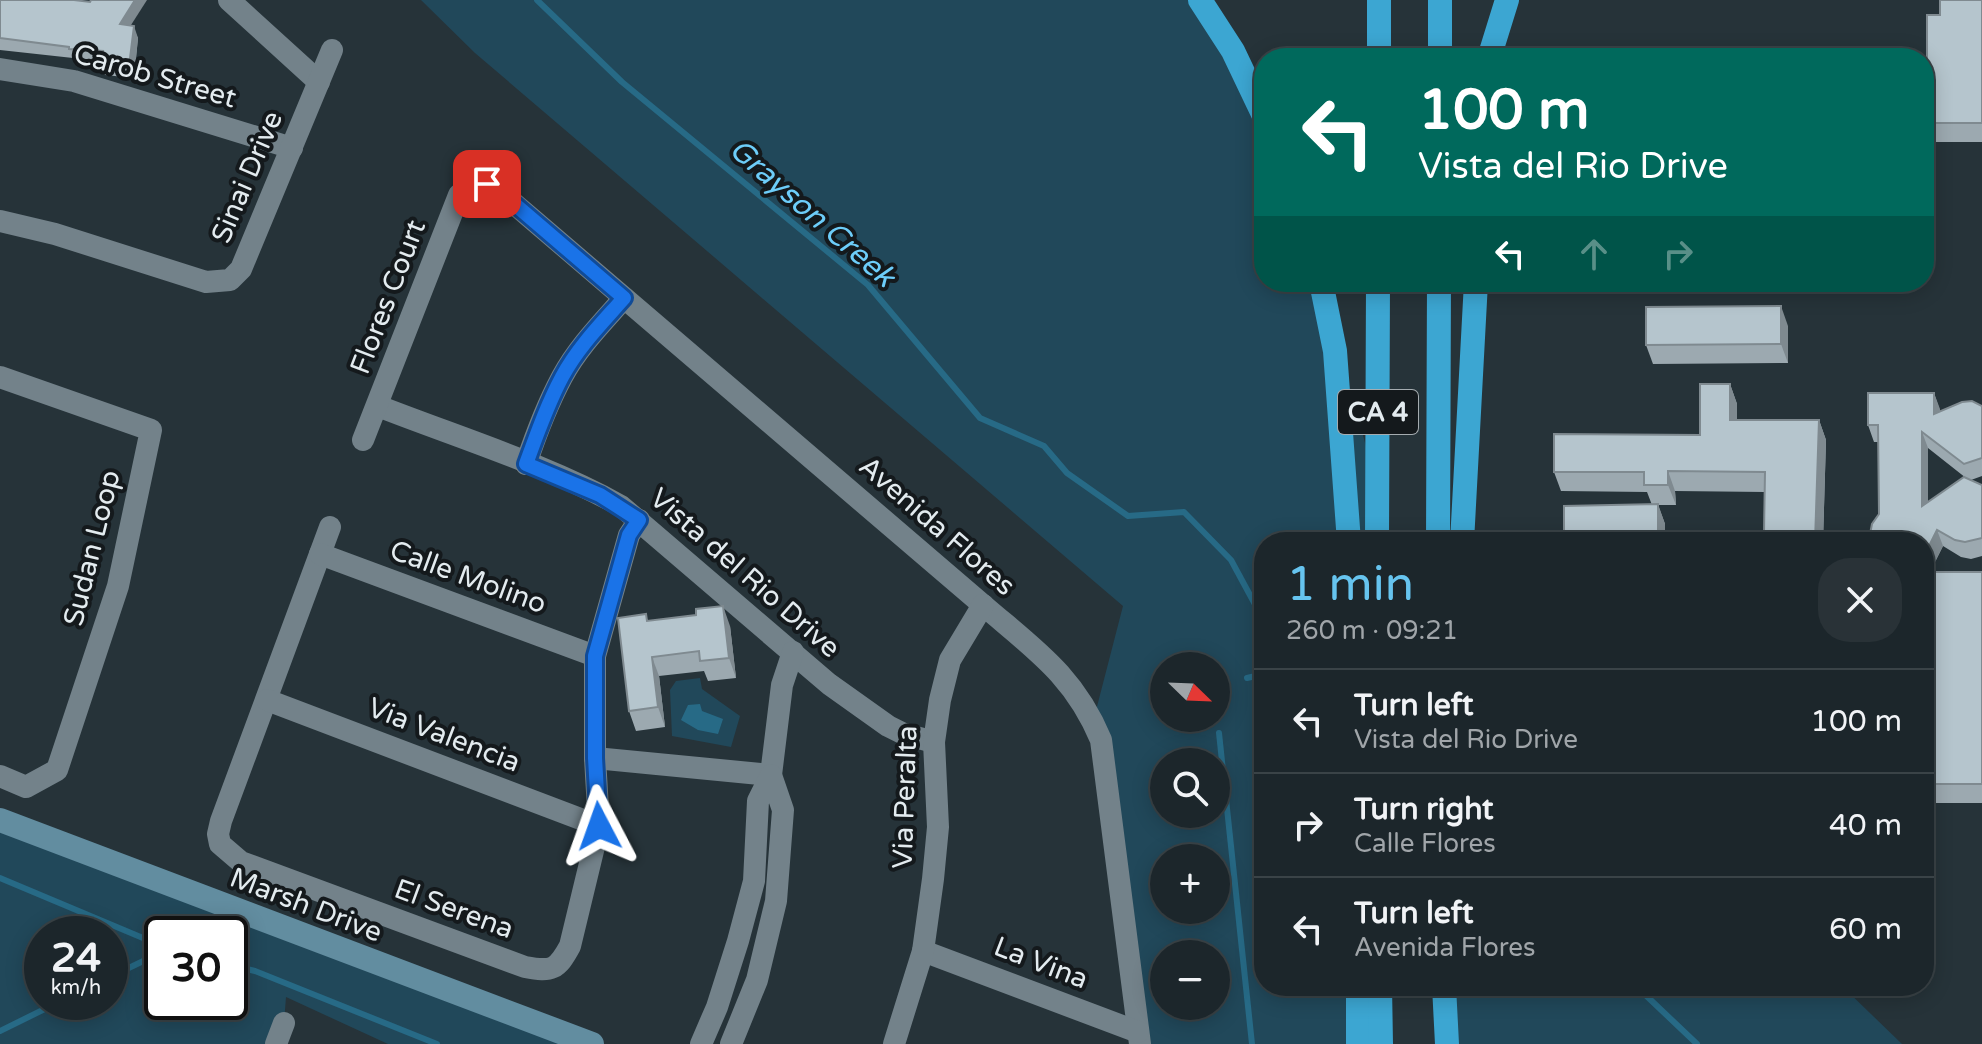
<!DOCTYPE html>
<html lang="en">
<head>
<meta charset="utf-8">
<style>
	:root { --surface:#1c262b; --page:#293237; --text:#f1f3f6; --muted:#a0a5a9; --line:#3a4347; --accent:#66c4ef }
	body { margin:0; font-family:"Varela Round",sans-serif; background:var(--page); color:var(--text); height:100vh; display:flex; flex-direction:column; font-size:30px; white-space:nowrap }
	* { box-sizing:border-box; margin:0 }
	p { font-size:26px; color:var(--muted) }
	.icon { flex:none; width:44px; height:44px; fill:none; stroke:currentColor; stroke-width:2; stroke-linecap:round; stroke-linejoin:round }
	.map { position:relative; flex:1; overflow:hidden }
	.panel { position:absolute; left:1254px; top:532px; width:680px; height:464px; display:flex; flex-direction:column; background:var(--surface); border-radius:32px; box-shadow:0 4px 20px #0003,0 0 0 2px var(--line) }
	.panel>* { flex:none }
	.banner { position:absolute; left:1254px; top:48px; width:680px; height:244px; border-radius:32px; box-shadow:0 4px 20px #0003,0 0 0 2px var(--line); background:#00695c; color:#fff; overflow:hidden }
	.needle { width:52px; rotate:113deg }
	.controls { position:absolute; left:1150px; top:652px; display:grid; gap:16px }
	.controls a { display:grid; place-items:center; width:80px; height:80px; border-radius:50%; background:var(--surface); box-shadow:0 4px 20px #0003,0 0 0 2px var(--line); font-size:40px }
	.speed { position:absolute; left:24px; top:916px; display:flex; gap:16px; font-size:40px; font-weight:700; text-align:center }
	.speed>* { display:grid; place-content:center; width:104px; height:104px; border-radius:50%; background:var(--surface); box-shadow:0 4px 20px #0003,0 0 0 2px var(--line); line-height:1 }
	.speed small { font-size:20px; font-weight:400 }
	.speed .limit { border:4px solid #111; border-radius:12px; background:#fff; color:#111 }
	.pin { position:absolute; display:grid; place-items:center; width:68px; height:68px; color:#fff; margin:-34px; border-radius:16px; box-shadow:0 4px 12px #0006 }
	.me { position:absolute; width:88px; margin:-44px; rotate:356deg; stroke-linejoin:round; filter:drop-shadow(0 0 6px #0008) }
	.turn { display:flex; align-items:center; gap:28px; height:168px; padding:0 32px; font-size:36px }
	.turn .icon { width:104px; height:104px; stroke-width:2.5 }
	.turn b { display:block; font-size:56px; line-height:68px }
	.lanes { display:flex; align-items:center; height:76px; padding:0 32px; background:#0003; justify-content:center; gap:40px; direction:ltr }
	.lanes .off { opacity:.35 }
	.round { display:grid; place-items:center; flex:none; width:84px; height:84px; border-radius:32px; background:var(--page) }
	.summary { display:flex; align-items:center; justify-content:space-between; height:136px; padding:0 32px }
	h1 { font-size:48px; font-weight:600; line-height:60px; color:var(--accent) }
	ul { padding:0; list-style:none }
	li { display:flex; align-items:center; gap:24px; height:104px; padding:0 32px; border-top:2px solid var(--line) }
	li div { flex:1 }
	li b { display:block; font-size:30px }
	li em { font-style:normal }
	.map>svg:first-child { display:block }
</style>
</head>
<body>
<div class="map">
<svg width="1982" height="1044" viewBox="0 0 1982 1044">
	<rect width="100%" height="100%" fill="#263339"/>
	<!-- green -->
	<g fill="#21485a" fill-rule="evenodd">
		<path d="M421 0H1200L1264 116V282H1321L1376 483 1377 542H1264V986H1380L1381 1044H1140L1093 722 1123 606 475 53ZM1164 666H1216V718H1164ZM1164 762H1216V814H1164ZM1164 858H1216V910H1164ZM1164 954H1216V1006H1164Z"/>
		<path d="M700 678 702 689 740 716 731 747 672 736 670 690 676 681Z"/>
		<path d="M0 821 591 1044H388L286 997 284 1023 276 1044H0ZM42 934H110V1002H42ZM162 934H230V1002H162Z"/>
		<path d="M1441 986H1842L1902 1044H1444Z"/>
	</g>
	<!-- water -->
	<path fill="#276a86" d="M700 704 702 711 723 719 718 734 698 730 681 720 688 705Z"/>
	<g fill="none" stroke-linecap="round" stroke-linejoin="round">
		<!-- stream -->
		<g stroke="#276a86" stroke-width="6">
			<path d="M537 0 622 82 868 285 980 418 1044 446 1067 473 1128 516 1184 512 1231 560 1264 621"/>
			<path d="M1247 678 1264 674"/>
			<path d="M1219 733 1252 1044"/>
			<path d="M0 878 162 946"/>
			<path d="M230 965 255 971 437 1044"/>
			<path d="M110 977 162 952"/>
			<path d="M1636 986 1697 1044"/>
			<path d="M0 1031 59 1002"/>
		</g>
		<!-- street -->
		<g stroke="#73828a" stroke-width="22">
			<path d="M229 0 319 82"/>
			<path d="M0 69 74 81 292 148"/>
			<path d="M0 221 55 234 206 282 230 280 241 269 332 50"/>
			<path d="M0 377 151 430 118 586 57 770 26 787 0 776"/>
			<path d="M378 406C457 437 548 465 621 506L829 684 888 726 904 734 934 742"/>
			<path d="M363 440 459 195C472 184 481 181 497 189L983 605C1034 649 1074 675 1101 740L1140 1044"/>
			<path d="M526 464C536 434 547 405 562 377 578 347 602 323 624 298"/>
			<path d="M330 527 221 821 218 834 220 844 241 862 525 967C552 972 557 970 570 946L599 826 595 758V656L629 535 639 520"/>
			<path d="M320 554 595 656"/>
			<path d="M267 700 599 826"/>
			<path d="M595 758 771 775 782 685 793 652"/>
			<path d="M923 951 1138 1032"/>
			<path d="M276 1044 284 1023"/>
			<path d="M701 1044 717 1007 738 941 754 881 758 801 771 775 783 810 776 901 757 980 731 1044"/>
			<path d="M894 1044 923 951 933 879 938 827 934 742 940 700 950 660 983 605"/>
		</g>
		<!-- secondary -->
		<path stroke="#628da0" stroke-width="24" d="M0 820 592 1044"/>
		<!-- highway -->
		<g stroke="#3ca6d2" stroke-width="24">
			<path d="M1200 0 1233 51 1264 116"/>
			<path d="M1379 58V0"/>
			<path d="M1440 58V0"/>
			<path d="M1489 58 1507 0"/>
			<path d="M1321 282 1335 351 1349 542"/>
			<path d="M1377 542 1378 282"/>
			<path d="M1438 542 1439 282"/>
			<path d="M1462 542 1476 282"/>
			<path d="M1358 986V1044"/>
			<path d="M1380 986 1381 1044"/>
			<path d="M1444 986 1447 1044"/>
		</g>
	</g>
	<!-- wall -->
	<g fill="#9ca9b0" fill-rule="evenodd">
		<path d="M0 0 131 25 138 38 134 78 105 75 101 63 73 61V58L0 50Z"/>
		<path d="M1982 0V142H1934L1927 123 1940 15Z"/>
		<path d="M1788 326V363L1653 364 1646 345Z"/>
		<path d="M1730 384 1737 404V420H1819L1826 440 1823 542H1734L1764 533 1765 492 1675 491 1676 505H1658L1665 524V542H1564L1652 505 1647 492 1561 491 1554 472 1700 435Z"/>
		<path d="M1934 393 1940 411 1982 406V476L1971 480 1982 485V556L1971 559 1961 557 1943 546 1930 572H1982V803H1924V542L1879 514 1878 442H1874L1868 425ZM1928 448 1966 478 1928 502Z"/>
		<path d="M649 621 730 626 736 678 708 681 704 671 659 676 665 727 636 731 629 711Z"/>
	</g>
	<!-- shaded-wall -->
	<g fill="#7f8a90">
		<path d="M135 0H147L124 36 120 24Z"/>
		<path d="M134 26 138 38 134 78 129 66Z"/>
		<path d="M1781 306 1788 326V363L1781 344Z"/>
		<path d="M1730 384 1737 404V440L1730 420Z"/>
		<path d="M1934 393 1940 409V430L1934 414Z"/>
		<path d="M1819 420 1826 440 1823 542H1815Z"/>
		<path d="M1922 432 1928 448V523L1922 506Z"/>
		<path d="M1668 471 1675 491 1676 505 1668 485Z"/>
		<path d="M1658 504 1665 524V542H1658Z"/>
		<path d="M1937 530 1943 546 1926 580 1924 574V556Z"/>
		<path d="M723 606 730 626 736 678 729 658Z"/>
		<path d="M652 657 659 676 665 727 658 707Z"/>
	</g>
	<!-- building -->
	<g fill="#b5c5cd" stroke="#7f8a90" stroke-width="2">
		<path d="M0 0H74L90 2 91 0H135L120 24 134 26 129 66 101 63 103 51 69 49V47L0 38Z"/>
		<path d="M1940 0H1982V123H1927V15H1940Z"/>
		<path d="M1781 306V344L1646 345V307Z"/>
		<path d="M1700 384H1730V420H1819L1815 542H1734V532L1764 533 1765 472 1668 471V485H1644V472H1554V434L1700 435Z"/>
		<path d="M1868 393H1934V414L1962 402 1972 401 1982 406V458L1964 464 1922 432V506L1964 477 1982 485V538L1965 542 1955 540 1937 530 1924 556V542H1872L1870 534 1872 524 1879 514 1878 425H1868Z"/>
		<path d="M1658 504V542H1564V506Z"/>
		<rect x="1924" y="572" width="58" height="212"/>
		<path d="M723 606 729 658 700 661 699 651 652 657 658 707 629 711 618 618 646 614 647 621 696 615V609Z"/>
	</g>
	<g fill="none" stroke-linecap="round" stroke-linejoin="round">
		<defs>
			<path id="route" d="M487 184 497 189 624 298C602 323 578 347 562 377 547 405 537 434 526 464L600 495 639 520 629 535 595 656V758L599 826"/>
		</defs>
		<!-- route casing -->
		<use href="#route" stroke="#114b97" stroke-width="20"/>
		<!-- route -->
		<use href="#route" stroke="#1a73e8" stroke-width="14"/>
	</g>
	<g text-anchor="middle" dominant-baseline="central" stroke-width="8" stroke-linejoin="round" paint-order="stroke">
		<!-- shield labels -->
		<rect fill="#14191c" stroke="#a5acb0" stroke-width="2" x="1338" y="390" width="80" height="44" rx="6"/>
		<g font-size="26" font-weight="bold" fill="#e3ebef">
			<text x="1378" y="412">CA 4</text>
		</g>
		<!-- street labels -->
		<g font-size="28" fill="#e3ebef" stroke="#14191c">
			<text transform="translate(155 76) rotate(16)">Carob Street</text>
			<text transform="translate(247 177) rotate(-67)">Sinai Drive</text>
			<text transform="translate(388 297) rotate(-69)">Flores Court</text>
			<text transform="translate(937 526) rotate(41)">Avenida Flores</text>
			<text transform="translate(92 548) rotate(-76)">Sudan Loop</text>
			<text transform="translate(745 573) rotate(41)">Vista del Rio Drive</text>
			<text transform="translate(468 577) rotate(20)">Calle Molino</text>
			<text transform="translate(444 735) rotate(21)">Via Valencia</text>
			<text transform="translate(905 797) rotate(-88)">Via Peralta</text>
			<text transform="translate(306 905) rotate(21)">Marsh Drive</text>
			<text transform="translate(454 909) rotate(20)">El Serena</text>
			<text transform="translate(1041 963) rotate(21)">La Vina</text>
		</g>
		<!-- water labels -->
		<g font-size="30" font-style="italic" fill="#6dcdf9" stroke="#14191c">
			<text transform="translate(812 213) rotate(41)">Grayson Creek</text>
		</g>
	</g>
</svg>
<div class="controls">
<a><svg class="needle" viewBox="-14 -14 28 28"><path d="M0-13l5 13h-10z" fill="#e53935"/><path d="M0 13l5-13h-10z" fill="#a0a5a9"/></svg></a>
<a><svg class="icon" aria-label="search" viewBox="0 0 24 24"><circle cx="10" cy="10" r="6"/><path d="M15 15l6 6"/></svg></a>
<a>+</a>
<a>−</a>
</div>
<div class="speed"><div>24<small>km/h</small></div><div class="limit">30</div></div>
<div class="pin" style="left:487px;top:184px;background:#d93025"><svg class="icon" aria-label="arrive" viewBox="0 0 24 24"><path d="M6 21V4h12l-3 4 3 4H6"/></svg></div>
<svg class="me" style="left:599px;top:826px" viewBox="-20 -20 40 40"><path d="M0-17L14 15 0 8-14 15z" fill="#1a73e8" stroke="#fff" stroke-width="4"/></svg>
<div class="banner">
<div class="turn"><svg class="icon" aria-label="left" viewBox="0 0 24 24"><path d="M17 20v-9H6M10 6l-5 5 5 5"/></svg><div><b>100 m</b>Vista del Rio Drive</div></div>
<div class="lanes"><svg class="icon" aria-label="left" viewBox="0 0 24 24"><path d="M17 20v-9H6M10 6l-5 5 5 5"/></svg><svg class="icon off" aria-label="ahead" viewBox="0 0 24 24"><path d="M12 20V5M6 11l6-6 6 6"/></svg><svg class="icon off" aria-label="right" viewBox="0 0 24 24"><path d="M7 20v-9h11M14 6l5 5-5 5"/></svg></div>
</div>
<section class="panel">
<div class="summary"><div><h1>1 min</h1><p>260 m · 09:21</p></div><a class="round"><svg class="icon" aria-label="close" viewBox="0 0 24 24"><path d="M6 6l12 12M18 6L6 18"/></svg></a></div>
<ul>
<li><svg class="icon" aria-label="left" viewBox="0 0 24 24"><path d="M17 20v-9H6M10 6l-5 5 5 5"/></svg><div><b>Turn left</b><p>Vista del Rio Drive</p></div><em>100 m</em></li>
<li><svg class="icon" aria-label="right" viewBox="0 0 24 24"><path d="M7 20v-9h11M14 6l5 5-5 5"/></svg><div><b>Turn right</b><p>Calle Flores</p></div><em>40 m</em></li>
<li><svg class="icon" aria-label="left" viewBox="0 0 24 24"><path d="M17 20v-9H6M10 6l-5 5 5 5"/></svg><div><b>Turn left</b><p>Avenida Flores</p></div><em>60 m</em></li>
</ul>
</section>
</div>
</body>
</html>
